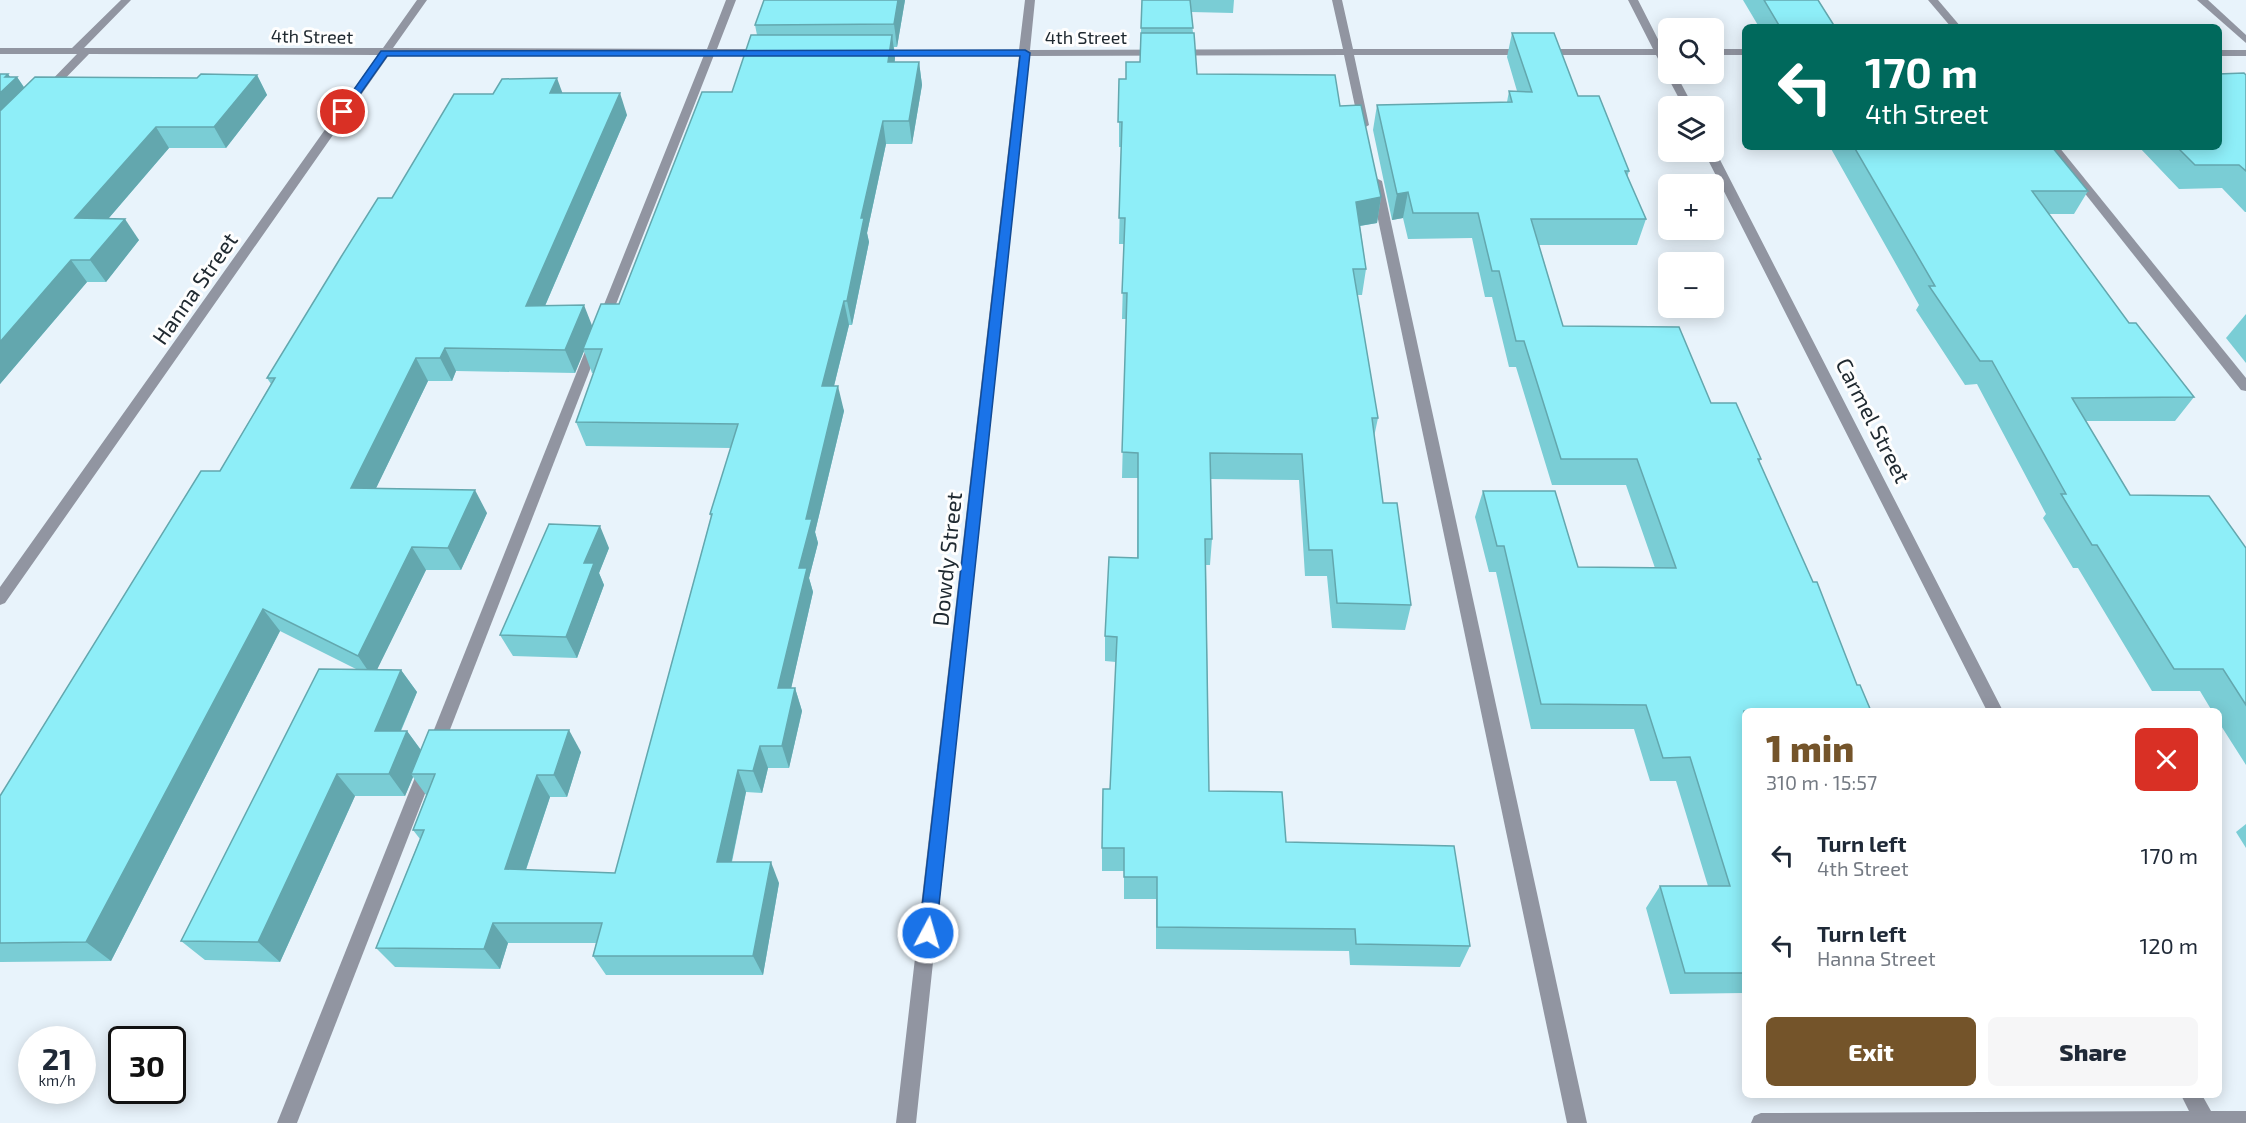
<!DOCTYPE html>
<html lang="en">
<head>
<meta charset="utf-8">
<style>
	:root { --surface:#fff; --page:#f6f6f7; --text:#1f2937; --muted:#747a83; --accent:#74542a }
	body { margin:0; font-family:"Exo 2",sans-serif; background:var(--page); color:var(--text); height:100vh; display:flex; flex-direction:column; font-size:22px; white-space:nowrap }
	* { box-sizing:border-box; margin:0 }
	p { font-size:20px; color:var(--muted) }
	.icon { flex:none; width:33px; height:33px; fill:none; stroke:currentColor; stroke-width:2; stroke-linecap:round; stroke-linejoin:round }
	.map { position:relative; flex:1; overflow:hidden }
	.sheet { position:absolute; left:1742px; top:708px; width:480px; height:390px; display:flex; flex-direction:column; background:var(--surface); border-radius:9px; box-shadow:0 3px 15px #0003 }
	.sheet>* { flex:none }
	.guide { position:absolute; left:1742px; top:24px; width:480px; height:126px; border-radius:9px; box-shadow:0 3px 15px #0003; background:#00695c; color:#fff; overflow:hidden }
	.fabs { position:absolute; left:1658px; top:18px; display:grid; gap:12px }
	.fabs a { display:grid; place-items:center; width:66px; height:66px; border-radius:9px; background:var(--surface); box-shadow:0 3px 15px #0003; font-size:30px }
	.speed { position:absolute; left:18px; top:1026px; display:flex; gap:12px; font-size:30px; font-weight:700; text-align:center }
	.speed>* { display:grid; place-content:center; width:78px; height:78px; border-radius:50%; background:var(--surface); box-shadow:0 3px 15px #0003; line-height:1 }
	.speed small { font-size:15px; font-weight:400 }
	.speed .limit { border:3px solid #111; border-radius:9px; background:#fff; color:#111 }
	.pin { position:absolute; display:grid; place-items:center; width:51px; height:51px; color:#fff; margin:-26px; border:3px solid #fff; border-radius:50%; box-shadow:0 2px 6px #0007 }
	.me { position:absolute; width:66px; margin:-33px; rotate:6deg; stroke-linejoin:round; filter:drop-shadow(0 0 4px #0008) }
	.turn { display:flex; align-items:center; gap:21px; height:126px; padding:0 24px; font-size:27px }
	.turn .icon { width:78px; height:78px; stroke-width:2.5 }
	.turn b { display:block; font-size:42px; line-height:51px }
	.round { display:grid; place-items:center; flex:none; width:63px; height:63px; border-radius:9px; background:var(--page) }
	.overview { display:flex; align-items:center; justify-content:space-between; height:102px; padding:0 24px }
	h1 { font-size:36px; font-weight:800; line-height:45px; color:var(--accent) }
	.cta { display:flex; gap:12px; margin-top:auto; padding:12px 24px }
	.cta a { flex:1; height:69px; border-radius:9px; background:var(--accent); color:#fff; font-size:24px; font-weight:800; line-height:69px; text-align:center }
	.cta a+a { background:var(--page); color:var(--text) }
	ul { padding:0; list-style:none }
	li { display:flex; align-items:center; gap:18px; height:90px; padding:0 24px }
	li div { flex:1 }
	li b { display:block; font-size:22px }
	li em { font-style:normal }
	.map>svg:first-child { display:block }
</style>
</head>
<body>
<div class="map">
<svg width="2246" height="1123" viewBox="0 0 2246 1123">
	<rect width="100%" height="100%" fill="#e8f3fb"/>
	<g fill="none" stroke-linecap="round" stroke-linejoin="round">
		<!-- minor -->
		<g fill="#9195a1" fill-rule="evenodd">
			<path d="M121 0H131L84 48H383L417 0H427L393 48 707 49 726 0H736L717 49H765L770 52 765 55H714L609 322 603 326 597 322 704 55H389L5 603 0 605V587L378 55 89 54 51 93H43V89L77 54H0V48H72Z"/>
			<path d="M1025 0H1035L1030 50 1343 49 1332 0H1342L1353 49H1653L1628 0H1638L1663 49H1668V71L1664 70 1656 55H1354L1369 125 1364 128 1359 125 1344 55 1029 56 916 1123H896L1019 56H876L871 53 876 50H1019Z"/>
			<path d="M1928 0H1938L1961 27H1951Z"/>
			<path d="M2197 0H2208L2246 35V43Z"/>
			<rect x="1713" y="49" width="31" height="6"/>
			<rect x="2218" y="50" width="28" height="6"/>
			<path d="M1667 72 1676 74 1693 106H1683L1666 74Z"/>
			<path d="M2048 147H2059L2246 378V391L2241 390Z"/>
			<path d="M1713 149 1716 152 2003 711H1987L1704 152H1713Z"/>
			<path d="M1376 178 1382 181 1587 1123H1567L1370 181Z"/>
			<path d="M594 340 600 344 297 1123H277L588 344Z"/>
			<path d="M2181 1095H2202L2211 1111H2246V1123H1751L1754 1116 1761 1113 2189 1111Z"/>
		</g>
	</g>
	<!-- wall -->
	<g fill="#7acdd5" fill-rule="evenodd">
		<path d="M905 0 897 47H894L895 58V62H919L922 85 912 144H886L867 233 869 242 852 325H849L834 386 844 411 815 532 818 543 809 578 813 592 791 688H795L802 711 789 768H768L762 793 746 792 732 862 779 883 763 975H606L593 956 596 943H508L500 969 395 967 376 948 420 839 413 830 426 795 413 777 405 796H355L280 962 205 960 181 941 356 669 280 631 111 961 0 962V796L220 471 271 384 267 378 392 198 562 93 627 115 545 306 592 327 619 304 732 92 757 35 755 25ZM584 351 592 373H594L576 422 586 446 731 448 710 514 711 517 615 873 526 870 550 797H567L581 752 421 750 407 731H401L417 692 401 670 377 669 426 570H461L487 513 376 488 428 381H452L456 371 575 373Z"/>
		<path d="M1142 0H1234L1233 13 1191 12 1193 33 1197 74 1340 106 1381 197 1377 223 1360 226 1366 269 1362 295H1357L1378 418 1374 437 1383 503 1411 605 1405 630 1332 628 1327 576H1305L1299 480 1211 479 1212 539 1210 565H1206L1209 791 1286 842 1470 946 1460 967 1350 965 1349 951 1156 949V899H1124V871H1102V848L1110 789 1116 662 1105 661V636L1137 558 1138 478H1122L1126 319H1122L1124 244H1119L1121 147H1119V79H1126V62H1140Z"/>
		<path d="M1743 0H1818L1835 27H1759Z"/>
		<path d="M1512 33 1578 96 1629 171 1627 178 1646 219 1637 245H1539L1563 326 1711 403 1761 459 1759 462 1744 711V993L1670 994 1646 908 1660 886H1708L1676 781H1650L1634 729H1531L1496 572H1489L1475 517 1483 491 1578 567 1655 568 1626 485H1552L1516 367H1509L1492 297H1485L1472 238 1408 239 1403 218 1392 220 1373 130 1377 105 1507 102 1509 91H1517L1507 57Z"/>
		<path d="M8 74 10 77H17L24 87 257 75 267 95 226 148H169L108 219 139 240 106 282H87L0 384Z"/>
		<path d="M2246 75V212H2245L2222 188 2179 189 2139 147H2218Z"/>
		<path d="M1830 147H2052L2088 191 2074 214H2049L2129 323 2194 397 2175 421H2085L2130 495 2246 548V765L2218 721V711H2212L2200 691H2152L2078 568H2073L2043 518 2046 514 1977 384 1965 385 1916 310 1919 305Z"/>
		<path d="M2246 314V363L2226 338Z"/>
		<path d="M609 548 599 573 604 585 577 658 513 656 500 635Z"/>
		<path d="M2246 824V848L2236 832Z"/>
	</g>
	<!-- shaded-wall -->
	<g fill="#63a7ae">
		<path d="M898 0H905L897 47 894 24Z"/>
		<path d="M892 35 895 58 891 85 888 62Z"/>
		<path d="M919 62 922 85 912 144 909 121Z"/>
		<path d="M8 74 13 81 17 77 31 98 0 129V93L5 77Z"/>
		<path d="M257 75 267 95 226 148 214 127Z"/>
		<path d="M557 78 565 100 550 93Z"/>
		<path d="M620 93 627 115 535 329 526 306Z"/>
		<path d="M883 121 886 144 867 233 869 242 852 325 847 301 861 218Z"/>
		<path d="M156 127 169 148 90 240 75 218Z"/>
		<path d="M1408 192 1403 218 1392 220 1397 194Z"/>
		<path d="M1381 197 1377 223 1353 227 1356 202Z"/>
		<path d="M125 219 139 240 106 282 90 260Z"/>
		<path d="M71 260 87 282 0 384V342Z"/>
		<path d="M844 301 849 325 828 410 822 386Z"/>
		<path d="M584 305 593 328 583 349 584 351 575 373 565 350Z"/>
		<path d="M445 348 456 371 452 381 440 358Z"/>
		<path d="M416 358 428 381 365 511 351 488Z"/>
		<path d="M838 386 844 411 815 532 818 543 809 578 813 592 786 711 778 688 799 568 806 519Z"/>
		<path d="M475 490 487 513 461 570 448 548Z"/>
		<path d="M600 526 609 548 599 573 604 585 577 658 566 637 584 563Z"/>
		<path d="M412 547 426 570 373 678 358 656Z"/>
		<path d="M263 609 280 631 111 961 86 942Z"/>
		<path d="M401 670 417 692 391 753 375 731Z"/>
		<path d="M795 688 802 711 789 768 782 746Z"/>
		<path d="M569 730 581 752 567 797 554 775Z"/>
		<path d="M407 731 423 753 411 774 413 777 405 796 389 774Z"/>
		<path d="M760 746 768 768 762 793 753 771Z"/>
		<path d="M738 770 746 792 727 883 717 862Z"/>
		<path d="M337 774 355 796 280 962 258 942Z"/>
		<path d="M537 775 550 797 519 890 505 869Z"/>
		<path d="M771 862 779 883 763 975 753 956Z"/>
		<path d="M493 923 508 943 500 969 484 949Z"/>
	</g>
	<!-- building -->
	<g fill="#8eeef8" stroke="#63a7ae" stroke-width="1.5">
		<path d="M764 0H898L894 24 755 25Z"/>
		<path d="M1142 0H1190L1193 28H1141Z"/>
		<path d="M1764 0H1818L1835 27H1780Z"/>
		<path d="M1141 33H1194L1197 74 1335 75 1340 106 1361 105 1381 197 1356 202 1366 269H1353L1378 418H1372L1383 503H1397L1411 605 1337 603 1332 550H1309L1302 454 1210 453 1212 539H1205L1209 791 1282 792 1286 842 1454 846 1470 946 1356 944 1355 929 1157 927V877H1124V848H1102L1103 789H1110L1117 637 1105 636 1109 557 1138 558V453L1122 452 1127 293H1122L1125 218H1119L1122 122H1118L1119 79H1126V62H1140Z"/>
		<path d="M1512 33H1554L1578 96H1599L1629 171H1625L1646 219H1531L1563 326 1679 327 1711 403H1736L1761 459H1758L1813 582H1817L1857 685H1860L1871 711H1744V973H1685L1660 886H1730L1690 757 1663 758 1646 705 1541 704 1504 546H1497L1483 491H1555L1578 567 1676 568 1637 459H1561L1524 341H1516L1499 271H1492L1478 213H1413L1408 192 1397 194 1377 105 1512 102 1509 91 1532 92Z"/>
		<path d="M751 35H892L888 62H919L909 121H883L861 218H864L847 301H844L822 386H838L806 519H812L799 568H807L778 688H795L782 746H760L753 771 738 770 717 862H771L753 956H593L602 923H493L484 949 376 948 424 830H413L435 774H411L429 730H569L554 775H537L505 869 615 873 712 514H710L738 424 576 422 602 349H583L601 304H619L702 92H732Z"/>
		<path d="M2244 73 2246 75V171L2239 165H2195L2177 147H2218V74Z"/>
		<path d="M0 74H8L5 77H17L0 93Z"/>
		<path d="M201 74 257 75 214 127H156L75 218 125 219 90 260H71L0 342V111L35 77 197 78Z"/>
		<path d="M557 78 550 93H620L526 306 584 305 565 350 445 348 440 358H416L351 488 475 490 448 548 412 547 358 656 263 609 86 942 0 943V796L201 471H220L275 378H267L341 257 378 198H392L454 94H493L502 79Z"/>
		<path d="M1854 147H2052L2088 191H2032L2129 323H2136L2194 397 2072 398 2130 495 2209 496 2246 548V705L2223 669H2174L2097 545H2092L2061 494H2066L1992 361H1980L1929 286H1935Z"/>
		<path d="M549 524 600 526 584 563H594L566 637 500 635Z"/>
		<path d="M319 669 401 670 375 731H407L389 774H337L258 942 181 941Z"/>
	</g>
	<!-- route -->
	<path fill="#1a73e8" stroke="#114b97" stroke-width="1.5" d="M1025 50 1030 53 936 933 934 938 928 941 922 938 919 933 1020 56H387L346 114 338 112 381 51H384Z"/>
	<g text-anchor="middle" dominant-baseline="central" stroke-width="6" stroke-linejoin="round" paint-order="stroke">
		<!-- far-street labels -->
		<g font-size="18" fill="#202a31" stroke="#fefefe">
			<text transform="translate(312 36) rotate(1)">4th Street</text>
			<text x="1086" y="37">4th Street</text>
		</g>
		<!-- street labels -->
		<g font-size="22" fill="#202a31" stroke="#fefefe">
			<text transform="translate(194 288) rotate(-55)">Hanna Street</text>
			<text transform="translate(1874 420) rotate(63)">Carmel Street</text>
			<text transform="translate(946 559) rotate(-84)">Dowdy Street</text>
		</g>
	</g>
</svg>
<div class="fabs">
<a><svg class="icon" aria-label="search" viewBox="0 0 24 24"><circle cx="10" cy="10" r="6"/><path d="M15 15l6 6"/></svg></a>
<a><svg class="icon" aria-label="layers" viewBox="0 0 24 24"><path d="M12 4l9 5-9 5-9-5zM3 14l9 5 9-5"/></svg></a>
<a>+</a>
<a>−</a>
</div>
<div class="speed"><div>21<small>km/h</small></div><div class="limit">30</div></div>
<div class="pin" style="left:343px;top:112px;background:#d93025"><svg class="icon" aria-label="arrive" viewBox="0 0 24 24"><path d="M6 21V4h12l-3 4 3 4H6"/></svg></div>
<svg class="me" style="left:928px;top:933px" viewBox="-20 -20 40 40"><circle r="17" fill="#1a73e8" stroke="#fff" stroke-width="3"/><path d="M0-11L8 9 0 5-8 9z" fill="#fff"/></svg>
<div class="guide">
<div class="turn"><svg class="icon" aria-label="left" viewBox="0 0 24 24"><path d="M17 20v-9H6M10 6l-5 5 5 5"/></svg><div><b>170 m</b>4th Street</div></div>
</div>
<section class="sheet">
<div class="overview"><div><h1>1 min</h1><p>310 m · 15:57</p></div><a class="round" style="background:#d93025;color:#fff"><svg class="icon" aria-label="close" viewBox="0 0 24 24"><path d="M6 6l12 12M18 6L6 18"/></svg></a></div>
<ul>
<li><svg class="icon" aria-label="left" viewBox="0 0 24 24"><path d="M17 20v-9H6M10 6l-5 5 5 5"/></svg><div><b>Turn left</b><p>4th Street</p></div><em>170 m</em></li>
<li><svg class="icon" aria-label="left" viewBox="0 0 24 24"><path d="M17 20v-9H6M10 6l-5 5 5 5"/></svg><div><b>Turn left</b><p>Hanna Street</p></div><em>120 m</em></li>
</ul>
<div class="cta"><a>Exit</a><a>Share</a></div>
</section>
</div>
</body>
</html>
